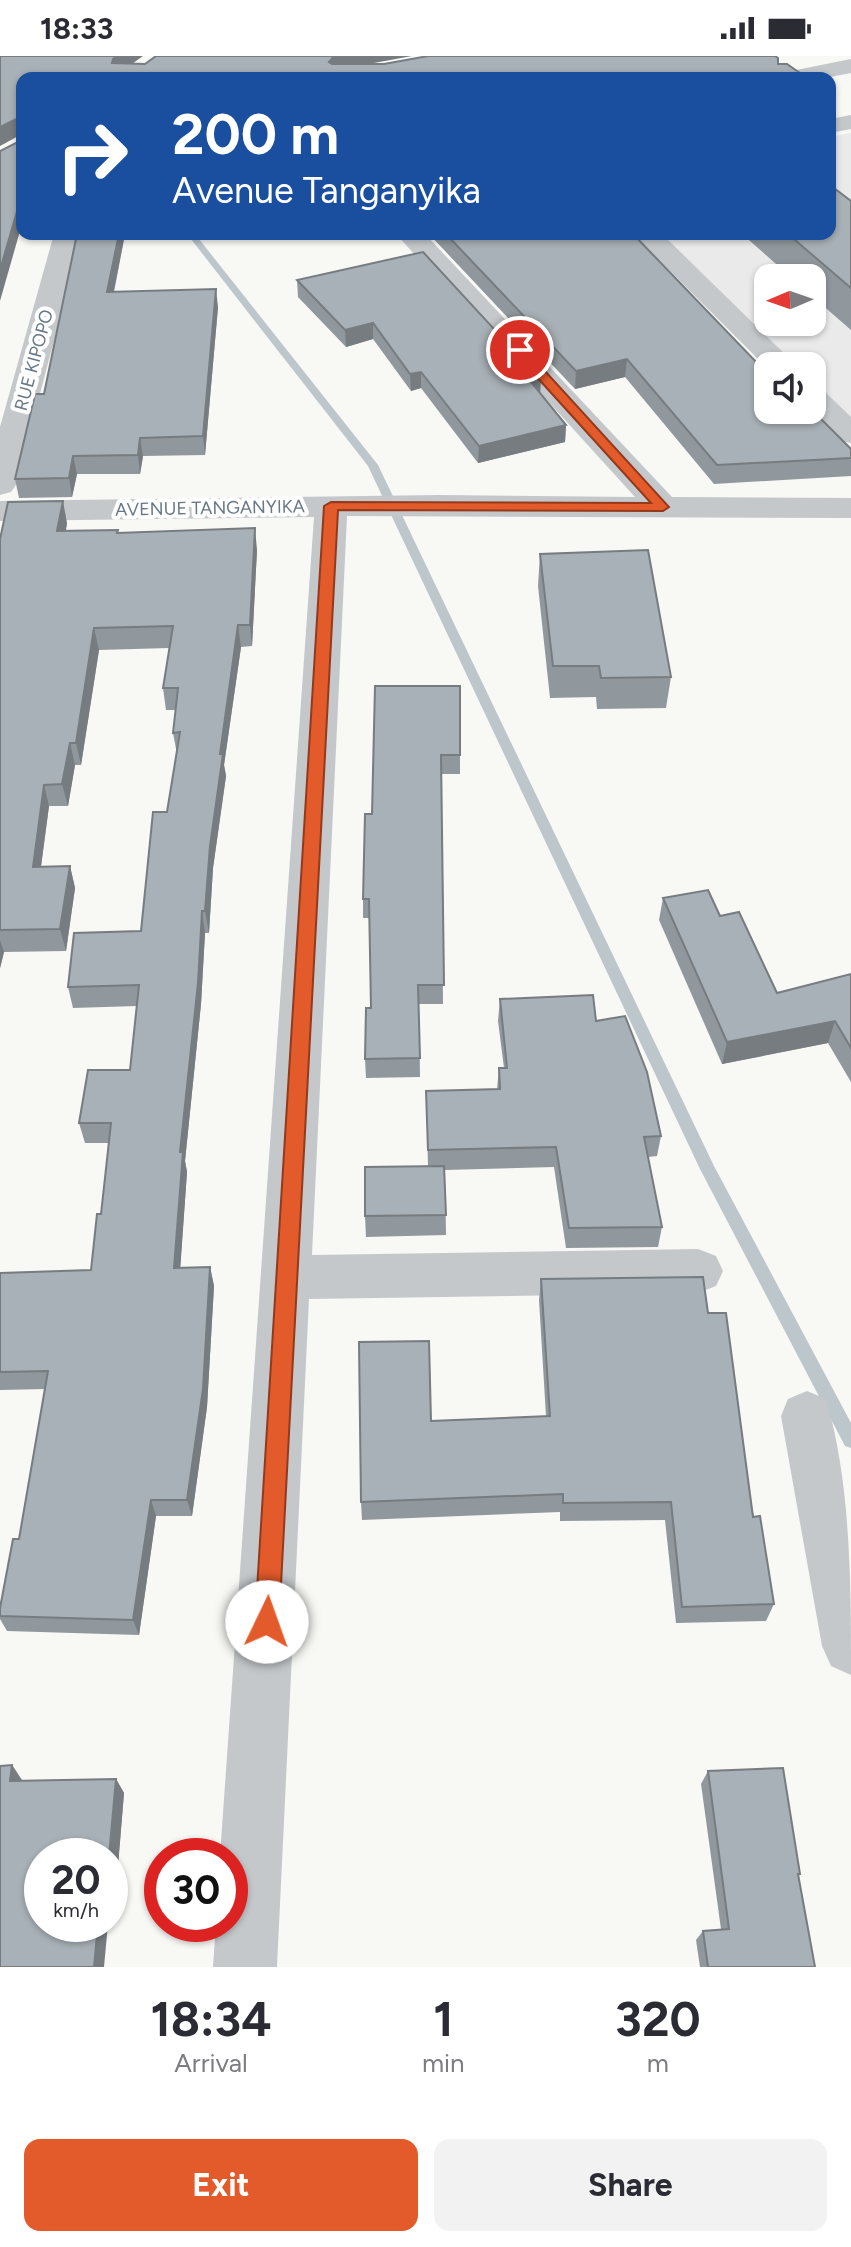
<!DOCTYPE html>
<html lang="en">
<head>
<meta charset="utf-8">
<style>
	:root { --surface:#fff; --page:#f2f2f3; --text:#2b2b33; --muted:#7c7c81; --accent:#e35a2b }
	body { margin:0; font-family:Figtree,sans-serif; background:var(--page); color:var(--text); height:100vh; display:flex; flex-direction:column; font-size:30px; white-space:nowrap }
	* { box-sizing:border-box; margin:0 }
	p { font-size:26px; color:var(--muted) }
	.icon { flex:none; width:44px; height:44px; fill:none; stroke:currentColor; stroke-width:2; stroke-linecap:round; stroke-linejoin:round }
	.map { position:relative; height:1911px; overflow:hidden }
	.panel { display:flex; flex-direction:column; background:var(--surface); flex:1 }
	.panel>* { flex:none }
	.hud { position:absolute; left:16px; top:16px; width:820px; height:168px; border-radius:16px; box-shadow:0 2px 6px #0004; background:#1a4fa0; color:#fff; overflow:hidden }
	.needle { width:52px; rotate:268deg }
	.buttons { position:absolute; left:754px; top:208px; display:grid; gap:16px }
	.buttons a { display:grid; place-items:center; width:72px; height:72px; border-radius:16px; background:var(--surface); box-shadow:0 2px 6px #0004; font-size:40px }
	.speed { position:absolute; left:24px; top:1782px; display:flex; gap:16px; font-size:40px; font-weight:700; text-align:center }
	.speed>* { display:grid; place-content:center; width:104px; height:104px; border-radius:50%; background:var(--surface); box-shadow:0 2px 6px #0004; line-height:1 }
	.speed small { font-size:20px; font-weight:400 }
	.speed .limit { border:12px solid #d22; background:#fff; color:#111 }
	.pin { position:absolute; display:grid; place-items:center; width:68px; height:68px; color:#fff; margin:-34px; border:4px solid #fff; border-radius:50%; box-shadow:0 2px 8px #0007 }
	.me { position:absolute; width:88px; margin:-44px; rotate:3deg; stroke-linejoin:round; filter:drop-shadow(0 0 6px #0008) }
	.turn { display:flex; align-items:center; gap:28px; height:168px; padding:0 24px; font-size:36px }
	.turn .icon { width:104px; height:104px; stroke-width:2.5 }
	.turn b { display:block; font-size:56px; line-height:68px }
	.eta { display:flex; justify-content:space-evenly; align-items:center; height:136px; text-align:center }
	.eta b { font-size:48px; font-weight:700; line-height:56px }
	.button { display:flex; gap:16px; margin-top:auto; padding:16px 24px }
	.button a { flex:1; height:92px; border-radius:16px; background:var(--accent); color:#fff; font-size:32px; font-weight:700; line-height:92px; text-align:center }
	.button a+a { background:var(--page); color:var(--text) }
	.status { display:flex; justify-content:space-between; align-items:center; height:56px; padding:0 40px; background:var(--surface); direction:ltr }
	.status svg { height:22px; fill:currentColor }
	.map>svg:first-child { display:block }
</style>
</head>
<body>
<div class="status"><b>18:33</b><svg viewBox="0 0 49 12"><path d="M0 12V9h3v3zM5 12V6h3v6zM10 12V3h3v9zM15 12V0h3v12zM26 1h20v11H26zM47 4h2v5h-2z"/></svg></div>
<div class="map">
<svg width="851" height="1911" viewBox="0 0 851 1911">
	<rect width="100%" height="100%" fill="#f8f8f5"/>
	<!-- built -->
	<path fill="#e9eae9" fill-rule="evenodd" d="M851 77V368L812 331V310H790L650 178H830V81ZM768 222H812V266H768Z"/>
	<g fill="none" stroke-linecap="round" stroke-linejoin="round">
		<!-- stream -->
		<path fill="#bcc6cb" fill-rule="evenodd" d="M187 178H195L378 409 714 1110 851 1367V1392L845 1390 700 1113 368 410Z"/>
		<!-- minor -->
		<g fill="#c4c8cb" fill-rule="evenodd">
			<path d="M851 3V17L825 22H777L781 17Z"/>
			<path d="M851 59V73L830 77V63Z"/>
			<path d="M54 178H82L16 429 11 436 0 439V371Z"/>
			<path d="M396 178H425L672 441 851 442V462L347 460 312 1199 698 1193 716 1200 723 1215 716 1230 698 1237 309 1243 277 1911H213L216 1868H230V1800H220L314 461 0 465V445L439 439 635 441Z"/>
			<path d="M633 178H662L797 310H768V313Z"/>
			<path d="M812 331 823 334 851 361V387L840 385 809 354H812Z"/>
			<path d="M807 1335 826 1343C851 1427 851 1529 851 1619L831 1610 822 1590 781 1360 788 1343Z"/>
		</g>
	</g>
	<!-- wall -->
	<g fill="#90989d">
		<path d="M851 145V274L812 240V222H792L742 178H830Z"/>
		<path d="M125 178 114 236 218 251 205 399 143 400 140 418H77L72 441 19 442 15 423 44 338Z"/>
		<path d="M429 178H633L759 309 851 393V420L714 428 625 321 575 333Z"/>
		<path d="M297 224 540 338 566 369 565 386 478 407 421 332 411 335 373 283 346 291 298 241Z"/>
		<path d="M67 467 66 475 118 477 257 494 252 590 241 591 224 709 226 720 213 812 209 877H205L201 948 185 1105 187 1116 180 1212 210 1211 214 1230 207 1351 192 1460H156L139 1579 7 1575 0 1563V1552L19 1483 45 1333 0 1334V1217L91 1214 101 1158 109 1087H85L79 1067 130 1014 137 950 73 952 68 931 141 875 167 756 177 698 173 677 176 654H166L163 632 169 592 99 594 81 709H75L68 750H49L41 811 70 810 75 832 66 895 4 896 0 912V483Z"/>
		<path d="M540 498 671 621 666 652 597 653 596 641 550 642 538 530Z"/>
		<path d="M375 630 460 699V718H441L443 948H419L420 1021 366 1022 365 1003 371 952 369 862H363V843L372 758Z"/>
		<path d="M663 842 720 860 777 937 851 918V1026L828 987 722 1008 659 864Z"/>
		<path d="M500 943 596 965 661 1080 657 1100 648 1101 662 1171 658 1191 566 1192 554 1111 445 1114 446 1179 366 1181 365 1160 428 1110 426 1035 497 1033 499 1012H504L498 965Z"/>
		<path d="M541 1223 708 1257 774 1548 766 1565 676 1567 665 1464 560 1465V1456L362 1464 361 1446 431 1365 546 1360 539 1244Z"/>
		<path d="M12 1709 22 1725 116 1723 124 1737 116 1834H111L110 1841V1800H42Z"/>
		<path d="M708 1715 800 1818 798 1820 815 1911H700L696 1884 703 1875 721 1873 701 1728Z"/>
	</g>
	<!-- shaded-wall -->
	<g fill="#767c80">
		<path d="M117 0H143L115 20 112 7 113 3Z"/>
		<path d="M334 0H412L336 14 329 6Z"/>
		<path d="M836 42 832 59 830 60V43Z"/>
		<path d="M20 61 22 78 0 90V71Z"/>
		<path d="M22 138V168L0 245V214Z"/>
		<path d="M119 178H125L110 254 107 236Z"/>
		<path d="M216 233 218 251 205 399 203 380Z"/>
		<path d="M373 267V283L346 291 345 274Z"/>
		<path d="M627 303 625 321 575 333 576 315Z"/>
		<path d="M421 316V332L411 335 410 318Z"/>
		<path d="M541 324 540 341 531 326Z"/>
		<path d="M566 369 565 386 478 407 479 390Z"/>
		<path d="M140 382 143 400 140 418 138 399Z"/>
		<path d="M73 400 77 418 72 441 69 422Z"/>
		<path d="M63 445 67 467 61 497 57 475Z"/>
		<path d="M255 472 257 494 252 590 250 569Z"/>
		<path d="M238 569 241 591 224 709 226 720 213 812 209 877 205 855 210 790 220 698Z"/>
		<path d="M94 572 99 594 81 709 76 687Z"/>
		<path d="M70 687 75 709 68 750 62 728Z"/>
		<path d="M44 729 49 750 38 832 33 811Z"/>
		<path d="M70 810 75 832 66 895 60 873Z"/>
		<path d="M202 855 205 877 201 948 185 1105 187 1116 179 1231 174 1212 180 1096Z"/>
		<path d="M0 884 4 896 0 912Z"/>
		<path d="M835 965 828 987 722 1008 727 986Z"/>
		<path d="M210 1211 214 1230 207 1351 192 1460 187 1444Z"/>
		<path d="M151 1444 156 1460 139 1579 133 1564Z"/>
		<path d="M12 1709 22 1724 20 1739 10 1725Z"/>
		<path d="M116 1723 124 1737 116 1834 110 1826V1800Z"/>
		<path d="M98 1868H108L104 1911H94Z"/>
	</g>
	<!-- building -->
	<g fill="#a8b1b7" stroke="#767c80" stroke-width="2">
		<path d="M0 0H117L113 3 112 7 145 8 156 0H334L329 6 332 8H384L428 0H775L778 2V8H787L807 22H22V138L0 214V95L20 85V61L0 71Z"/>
		<path d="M830 129 851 145V232L788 178H830Z"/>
		<path d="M77 178H119L107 236 216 233 203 380 140 382 138 399 73 400 69 422 15 423 35 338H44Z"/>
		<path d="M446 178H633L759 309 766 308 768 310V354H812L851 393V402L717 409 627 303 576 315Z"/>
		<path d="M423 196 541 324 531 326 566 369 479 390 421 316 410 318 373 267 345 274 297 224Z"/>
		<path d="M63 445 57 475 118 474 117 477 255 472 250 569H238L220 698H223L210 790 205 855H202L198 927 180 1096H183L174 1212 210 1211 203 1333 187 1444H151L133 1564 0 1560V1552L13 1483H19L48 1315 0 1316V1217L91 1214 97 1158H101L111 1067H79L88 1014H130L139 929 68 931 74 877 141 875 153 756H167L180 676 173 677 178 632H163L173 570 94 572 76 687H70L62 728 44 729 33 811 70 810 60 873 0 874V483L8 446Z"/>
		<path d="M648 494 671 621 601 622 599 610H553L540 498Z"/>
		<path d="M375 630H460V699H441L444 929H418L420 1002 365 1003 366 952H371L369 843H363L365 758H372Z"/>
		<path d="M708 834 720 860 739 856 777 937 851 918V992L835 965 727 986 663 842Z"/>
		<path d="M593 939 596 965 625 960 647 1016 661 1080 644 1081 662 1171 569 1172 556 1091 428 1094 426 1035 500 1033 499 1012H507L500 943Z"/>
		<path d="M444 1110 446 1159 365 1160V1111Z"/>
		<path d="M703 1221 708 1257H726L753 1461 760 1460 774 1548 682 1551 671 1446 563 1447V1438L361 1446 359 1286 429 1285 431 1365 550 1360 541 1223Z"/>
		<path d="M12 1709 10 1725 116 1723 109 1800H42V1868H98L94 1911H0V1710Z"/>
		<path d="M783 1712 800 1818H798L815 1911H708L703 1875 729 1873 708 1715Z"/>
	</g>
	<!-- route -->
	<path fill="#e35a2b" stroke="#943a1c" stroke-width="2" d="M515 292H524L669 451 663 455 338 454 279 1566 275 1574 267 1578 258 1574 255 1566 324 450 331 446 651 447 515 297Z"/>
	<g text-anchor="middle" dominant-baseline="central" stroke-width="8" stroke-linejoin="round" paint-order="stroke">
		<!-- far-street labels -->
		<g font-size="18" fill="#677886" stroke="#fff">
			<text transform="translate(34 304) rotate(-75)">RUE KIPOPO</text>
			<text transform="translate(210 452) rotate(-1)">AVENUE TANGANYIKA</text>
		</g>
	</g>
</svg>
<div class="buttons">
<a><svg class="needle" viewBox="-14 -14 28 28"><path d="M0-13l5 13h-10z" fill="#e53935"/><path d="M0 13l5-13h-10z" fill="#7c7c81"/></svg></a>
<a><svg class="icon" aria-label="sound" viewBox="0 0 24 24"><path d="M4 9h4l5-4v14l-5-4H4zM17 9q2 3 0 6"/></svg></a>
</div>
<div class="speed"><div>20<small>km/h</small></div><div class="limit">30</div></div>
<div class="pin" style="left:520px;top:294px;background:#d93025"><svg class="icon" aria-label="arrive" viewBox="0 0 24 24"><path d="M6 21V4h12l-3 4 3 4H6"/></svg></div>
<svg class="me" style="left:267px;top:1566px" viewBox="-20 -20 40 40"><circle r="19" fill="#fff"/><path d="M0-13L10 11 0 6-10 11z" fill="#e35a2b"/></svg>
<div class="hud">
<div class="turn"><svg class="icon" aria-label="right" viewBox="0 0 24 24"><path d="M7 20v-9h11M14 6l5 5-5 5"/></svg><div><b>200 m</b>Avenue Tanganyika</div></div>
</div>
</div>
<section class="panel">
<div class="eta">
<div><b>18:34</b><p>Arrival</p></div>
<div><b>1</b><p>min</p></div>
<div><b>320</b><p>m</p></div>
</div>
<div class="button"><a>Exit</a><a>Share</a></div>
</section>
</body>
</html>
